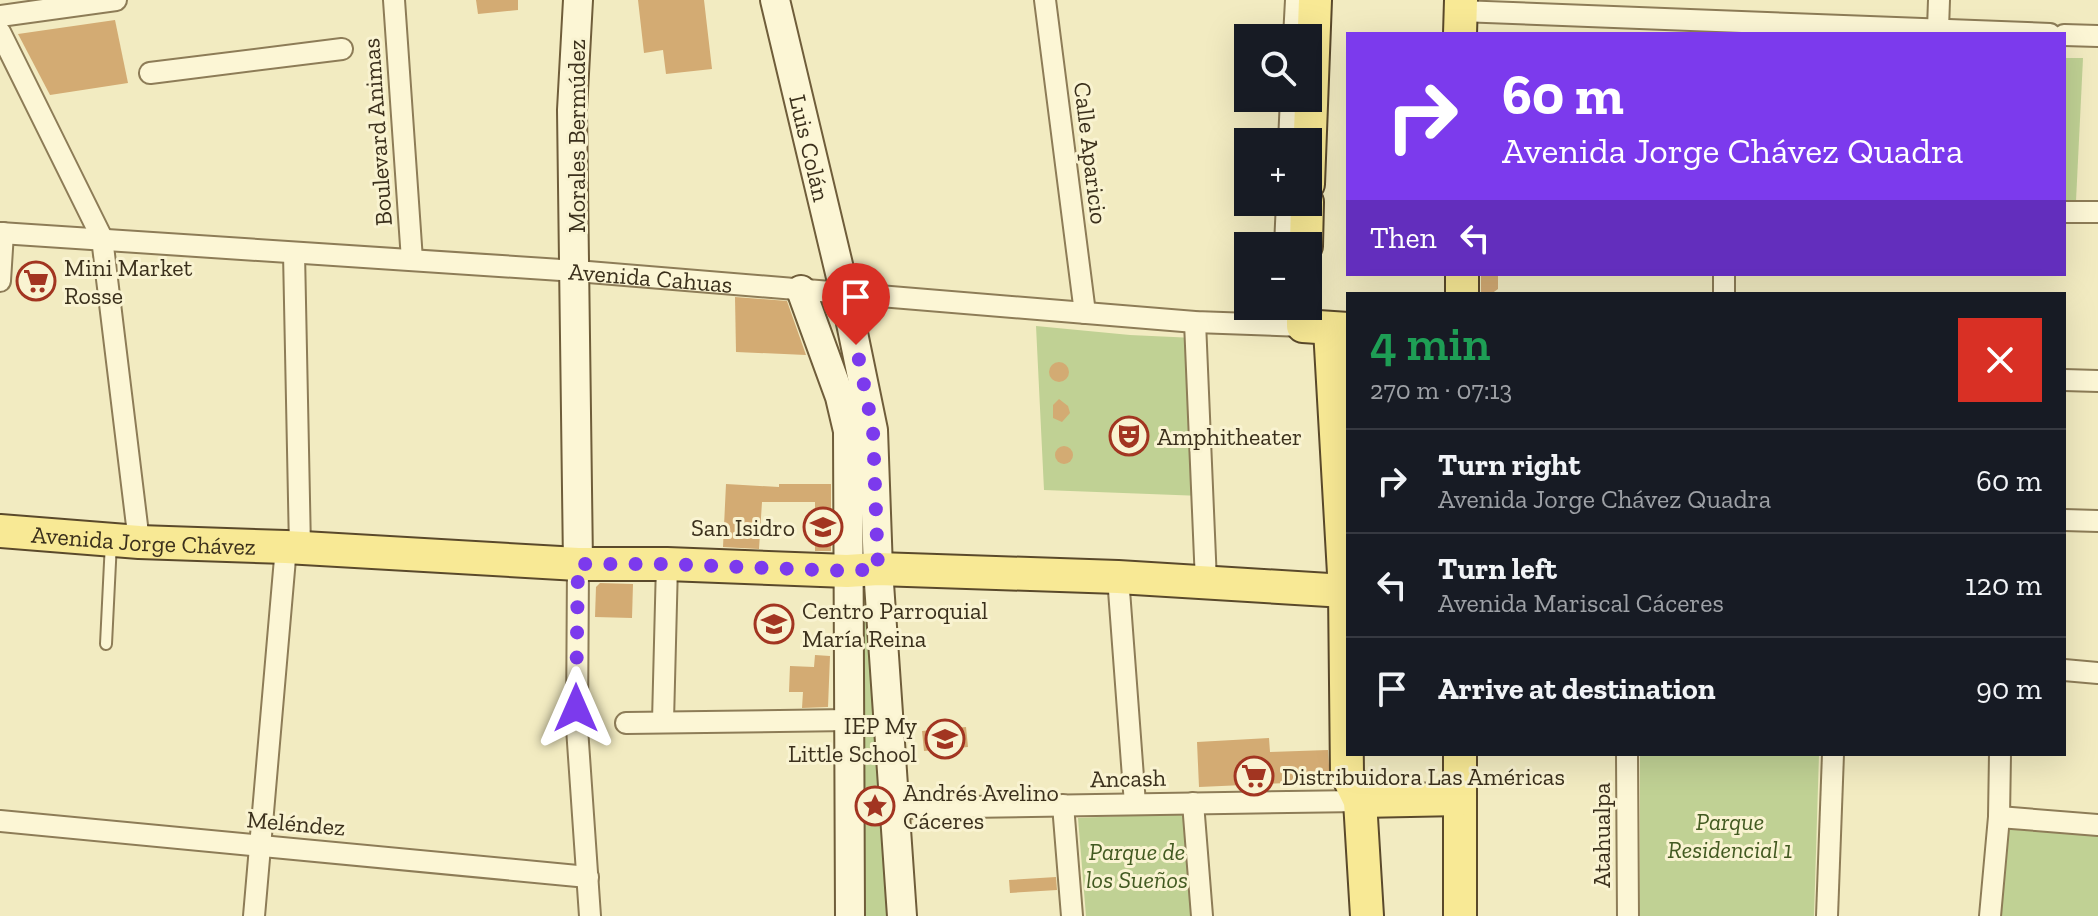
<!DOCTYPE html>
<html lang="en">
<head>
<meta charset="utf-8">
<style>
	:root { --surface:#171b24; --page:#242831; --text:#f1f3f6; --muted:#9ea1a6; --line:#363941 }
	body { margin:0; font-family:"Zilla Slab",serif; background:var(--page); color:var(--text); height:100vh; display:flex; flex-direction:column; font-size:30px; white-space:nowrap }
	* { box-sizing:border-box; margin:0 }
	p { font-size:26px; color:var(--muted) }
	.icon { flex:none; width:44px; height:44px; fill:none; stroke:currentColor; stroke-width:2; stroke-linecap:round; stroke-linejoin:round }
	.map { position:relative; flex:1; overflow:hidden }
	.side { position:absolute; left:1346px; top:292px; width:720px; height:464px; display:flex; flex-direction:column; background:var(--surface); border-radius:0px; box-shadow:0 8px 32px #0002 }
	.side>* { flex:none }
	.hud { position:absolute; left:1346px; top:32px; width:720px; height:244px; border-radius:0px; box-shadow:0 8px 32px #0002; background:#7c3aed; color:#fff; overflow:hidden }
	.fabs { position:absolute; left:1234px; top:24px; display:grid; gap:16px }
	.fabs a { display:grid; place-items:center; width:88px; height:88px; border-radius:0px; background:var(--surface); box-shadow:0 8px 32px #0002; font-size:40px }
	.pin { position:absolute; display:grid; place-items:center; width:68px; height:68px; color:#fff; margin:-82px -34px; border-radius:50% 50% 50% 0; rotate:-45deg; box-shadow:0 0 8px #0007 }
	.pin .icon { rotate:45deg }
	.me { position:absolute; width:88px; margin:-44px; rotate:0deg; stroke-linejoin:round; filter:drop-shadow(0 0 6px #0008) }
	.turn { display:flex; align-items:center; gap:28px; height:168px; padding:0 24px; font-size:36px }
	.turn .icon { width:104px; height:104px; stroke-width:2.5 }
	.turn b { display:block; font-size:56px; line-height:68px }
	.then { display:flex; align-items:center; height:76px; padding:0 24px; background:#0003; gap:16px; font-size:30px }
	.round { display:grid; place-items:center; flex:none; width:84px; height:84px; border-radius:0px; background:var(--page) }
	.headline { display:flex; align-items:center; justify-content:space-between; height:136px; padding:0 24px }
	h1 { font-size:48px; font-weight:600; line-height:60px; color:#1e9e55 }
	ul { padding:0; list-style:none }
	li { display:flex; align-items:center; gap:24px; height:104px; padding:0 24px; border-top:2px solid var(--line) }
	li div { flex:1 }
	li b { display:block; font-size:30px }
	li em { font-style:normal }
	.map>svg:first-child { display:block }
</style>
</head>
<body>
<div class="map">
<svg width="2098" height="916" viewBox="0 0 2098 916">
	<rect width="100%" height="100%" fill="#f2ebc1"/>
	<!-- green -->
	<g fill="#c0d194">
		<path d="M2064 58H2083L2076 201H2064Z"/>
		<path d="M1036 326 1130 335 1195 338 1202 496 1044 490Z"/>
		<path d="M863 610H867L895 916H861V614Z"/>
		<path d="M1640 754H1819L1814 916H1640Z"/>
		<path d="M1187 813 1192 916H1086L1078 818Z"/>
		<path d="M2005 829 2098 836V916H2001Z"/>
	</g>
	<!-- building -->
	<g fill="#d3ab73">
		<path d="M476 0H518V10L478 14Z"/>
		<path d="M638 0H704L712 69 666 74 663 50 644 53Z"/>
		<path d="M115 20 128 83 50 95 18 34Z"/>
		<path d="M1481 274H1498V289L1491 294H1481Z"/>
		<path d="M735 297 787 301 806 355 736 352Z"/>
		<circle cx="1059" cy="372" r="10"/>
		<path d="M1059 399 1068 406 1070 413 1062 422 1053 418V405Z"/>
		<circle cx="1064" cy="455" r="9"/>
		<path d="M726 484 779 487V484H831V551H815V502H762L759 549 723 547Z"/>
		<path d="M600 583 633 584 632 618 595 617 596 587Z"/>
		<path d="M815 655 830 656 828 707 802 708 803 692H789L790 666 814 667Z"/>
		<path d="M966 727 968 747 924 751 922 731Z"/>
		<path d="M1269 738 1270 752 1328 750 1330 781 1199 787 1197 742Z"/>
		<path d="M1056 877 1057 890 1010 893 1009 880Z"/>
	</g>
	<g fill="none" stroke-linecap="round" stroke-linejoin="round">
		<defs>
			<path id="lane" d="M106 644 111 542"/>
			<g id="street">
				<path d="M394 0 412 260"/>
				<path d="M1045 0 1085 313"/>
				<path d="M1460 11 2050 34"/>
				<path d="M0 16 116 0"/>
				<path d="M1938 29 1939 0"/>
				<path d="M0 32 102 238 139 542"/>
				<path d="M2064 35 2098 36"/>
				<path d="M1294 38 1296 0"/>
				<path d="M150 73 342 49"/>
				<path d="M1289 142 1291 98"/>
				<path d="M2064 212H2098"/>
				<path id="s1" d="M0 233 576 271 1195 322 1303 326"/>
				<path d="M1285 246 1287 202"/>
				<path d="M294 253 300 548"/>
				<path d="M0 281 3 233"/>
				<path d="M1724 294V274"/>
				<path d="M1195 322 1206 582"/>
				<path d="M2064 380 2098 381"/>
				<path d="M2064 520 2098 521"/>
				<path d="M578 564 577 728 590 916"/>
				<path d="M1118 577 1135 804"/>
				<path d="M2064 670 2098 673"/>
				<path d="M663 721 667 564"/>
				<path d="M626 723 849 720"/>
				<path d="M1627 754 1628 916"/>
				<path d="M1193 803 1202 916"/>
				<path d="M1063 805 1072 916"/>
				<path d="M896 808 1360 801"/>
				<path d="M1999 817 2098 825"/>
				<path d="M0 821 588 877"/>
				<path d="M254 916 286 547"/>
				<path d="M1827 916 1833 754"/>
				<path d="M1990 916 1999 817 2000 754"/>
			</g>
			<g id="secondary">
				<path d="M578 0 572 110 578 564"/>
				<path id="s2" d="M775 0 845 294 873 430 878 569 902 916"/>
				<path d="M801 290 840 397 848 431 850 916"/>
			</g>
			<g id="primary">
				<path d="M1460 34 1461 0"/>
				<path d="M1308 184 1315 0"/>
				<path d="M1306 246 1307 202"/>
				<path d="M1462 294V274"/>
				<path d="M1303 306V326L1348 329"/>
				<path d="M1330 329 1345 591 1347 774 1360 801 1367 916"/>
				<path id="s3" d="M0 531 139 542 286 547 578 564H667L847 571 878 569 1118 577 1345 591"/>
				<path d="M1460 754V916"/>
				<path d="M1360 801 1460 799"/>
			</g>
		</defs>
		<!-- lane casing -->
		<use href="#lane" stroke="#8d7c57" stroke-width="14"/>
		<!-- street casing -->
		<use href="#street" stroke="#8d7c57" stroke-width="24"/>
		<!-- secondary casing -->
		<use href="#secondary" stroke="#6f5d3a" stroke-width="32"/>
		<!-- primary casing -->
		<use href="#primary" stroke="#5a492b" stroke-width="36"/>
		<!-- lane -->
		<use href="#lane" stroke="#fcf6d5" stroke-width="10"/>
		<!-- street -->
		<use href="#street" stroke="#fcf6d5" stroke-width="20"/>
		<!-- secondary -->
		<use href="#secondary" stroke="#fcf6d5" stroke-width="28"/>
		<!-- primary -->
		<use href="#primary" stroke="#f8e995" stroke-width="32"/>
	</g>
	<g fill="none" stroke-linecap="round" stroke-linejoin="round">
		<!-- route -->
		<path stroke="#7c3aed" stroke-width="14" stroke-dasharray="0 25.2" d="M576 708 578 564H667L847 571 878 569 873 430 856 345"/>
	</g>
	<!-- icons -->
	<defs>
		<symbol id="supermarket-ring" viewBox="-11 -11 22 22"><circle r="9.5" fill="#f9f3d1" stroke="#a23521" stroke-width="1.5"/><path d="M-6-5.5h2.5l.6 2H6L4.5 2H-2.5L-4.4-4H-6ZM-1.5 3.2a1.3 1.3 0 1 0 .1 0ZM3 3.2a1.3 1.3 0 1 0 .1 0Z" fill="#a23521"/></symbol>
		<symbol id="theatre-ring" viewBox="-11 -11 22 22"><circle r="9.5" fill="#f9f3d1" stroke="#a23521" stroke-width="1.5"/><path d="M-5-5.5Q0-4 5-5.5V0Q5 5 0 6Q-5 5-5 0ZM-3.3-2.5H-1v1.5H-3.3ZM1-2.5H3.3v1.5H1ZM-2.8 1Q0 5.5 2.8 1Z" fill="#a23521"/></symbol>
		<symbol id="school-ring" viewBox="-11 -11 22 22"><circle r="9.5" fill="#f9f3d1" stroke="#a23521" stroke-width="1.5"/><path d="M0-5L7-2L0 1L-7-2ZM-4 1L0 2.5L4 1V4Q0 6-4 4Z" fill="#a23521"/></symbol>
		<symbol id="sight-ring" viewBox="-11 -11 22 22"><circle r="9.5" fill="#f9f3d1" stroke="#a23521" stroke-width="1.5"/><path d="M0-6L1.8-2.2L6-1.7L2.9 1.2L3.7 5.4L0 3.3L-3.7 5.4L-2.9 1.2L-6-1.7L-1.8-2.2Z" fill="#a23521"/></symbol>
	</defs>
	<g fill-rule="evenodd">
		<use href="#supermarket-ring" x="14" y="259" width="44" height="44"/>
		<use href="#theatre-ring" x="1107" y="414" width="44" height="44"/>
		<use href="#school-ring" x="801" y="505" width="44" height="44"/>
		<use href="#school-ring" x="752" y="602" width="44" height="44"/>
		<use href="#school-ring" x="923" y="717" width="44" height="44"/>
		<use href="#supermarket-ring" x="1232" y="754" width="44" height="44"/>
		<use href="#sight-ring" x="853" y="784" width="44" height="44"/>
	</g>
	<g text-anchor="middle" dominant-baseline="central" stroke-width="6" stroke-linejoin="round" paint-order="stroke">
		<!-- street labels -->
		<g font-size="24" fill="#3b301c" stroke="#f9f3d1">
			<text transform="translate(377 132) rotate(-94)">Boulevard Animas</text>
			<text transform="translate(576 136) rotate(-90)">Morales Bermúdez</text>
			<text stroke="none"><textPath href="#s2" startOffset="152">Luis Colán</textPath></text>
			<text transform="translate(1091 153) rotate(83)">Calle Aparicio</text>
			<text stroke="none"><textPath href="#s1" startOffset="652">Avenida Cahuas</textPath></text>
			<text stroke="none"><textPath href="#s3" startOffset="144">Avenida Jorge Chávez</textPath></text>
			<text transform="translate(1128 778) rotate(-1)">Ancash</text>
			<text transform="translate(296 823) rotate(5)">Meléndez</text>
			<text transform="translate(1601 835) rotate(-90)">Atahualpa</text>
		</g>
		<!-- poi labels -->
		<g font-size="24" fill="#3b301c" stroke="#f9f3d1" text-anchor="start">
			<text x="64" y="267">Mini Market<tspan x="64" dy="28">Rosse</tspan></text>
			<text x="1157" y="436">Amphitheater</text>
			<text x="795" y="527" text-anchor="end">San Isidro</text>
			<text x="802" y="610">Centro Parroquial<tspan x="802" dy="28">María Reina</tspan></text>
			<text x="917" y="725" text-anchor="end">IEP My<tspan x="917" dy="28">Little School</tspan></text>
			<text x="1282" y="776">Distribuidora Las Américas</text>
			<text x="903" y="792">Andrés Avelino<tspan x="903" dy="28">Cáceres</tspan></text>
		</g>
		<!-- park labels -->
		<g font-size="24" font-style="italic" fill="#425a21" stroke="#f9f3d1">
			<text x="1730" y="821">Parque<tspan x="1730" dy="28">Residencial 1</tspan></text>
			<text x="1137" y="851">Parque de<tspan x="1137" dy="28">los Sueños</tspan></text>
		</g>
	</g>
</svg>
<div class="fabs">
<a><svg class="icon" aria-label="search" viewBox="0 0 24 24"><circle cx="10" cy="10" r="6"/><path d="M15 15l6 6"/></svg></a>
<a>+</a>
<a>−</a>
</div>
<div class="pin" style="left:856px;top:345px;background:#d93025"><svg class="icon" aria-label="arrive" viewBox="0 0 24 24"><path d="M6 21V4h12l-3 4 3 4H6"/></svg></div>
<svg class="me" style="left:576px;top:708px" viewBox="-20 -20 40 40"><path d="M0-17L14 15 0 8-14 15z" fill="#7c3aed" stroke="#fff" stroke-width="4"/></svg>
<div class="hud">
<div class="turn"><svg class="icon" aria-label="right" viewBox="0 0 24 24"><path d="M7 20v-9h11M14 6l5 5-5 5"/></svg><div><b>60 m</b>Avenida Jorge Chávez Quadra</div></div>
<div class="then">Then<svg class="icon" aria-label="left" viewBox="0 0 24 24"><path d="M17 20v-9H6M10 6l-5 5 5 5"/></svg></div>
</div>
<section class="side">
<div class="headline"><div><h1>4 min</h1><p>270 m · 07:13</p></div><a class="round" style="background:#d93025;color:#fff"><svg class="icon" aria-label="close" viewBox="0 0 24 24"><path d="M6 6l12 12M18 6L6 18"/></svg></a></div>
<ul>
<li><svg class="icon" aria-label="right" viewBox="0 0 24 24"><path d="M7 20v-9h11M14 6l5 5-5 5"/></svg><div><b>Turn right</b><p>Avenida Jorge Chávez Quadra</p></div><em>60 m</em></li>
<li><svg class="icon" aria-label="left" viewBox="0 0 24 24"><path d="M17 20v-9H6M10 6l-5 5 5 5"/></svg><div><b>Turn left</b><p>Avenida Mariscal Cáceres</p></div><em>120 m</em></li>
<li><svg class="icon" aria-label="arrive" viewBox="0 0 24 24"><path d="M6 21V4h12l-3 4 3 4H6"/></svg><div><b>Arrive at destination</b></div><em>90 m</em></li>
</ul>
</section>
</div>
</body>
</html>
